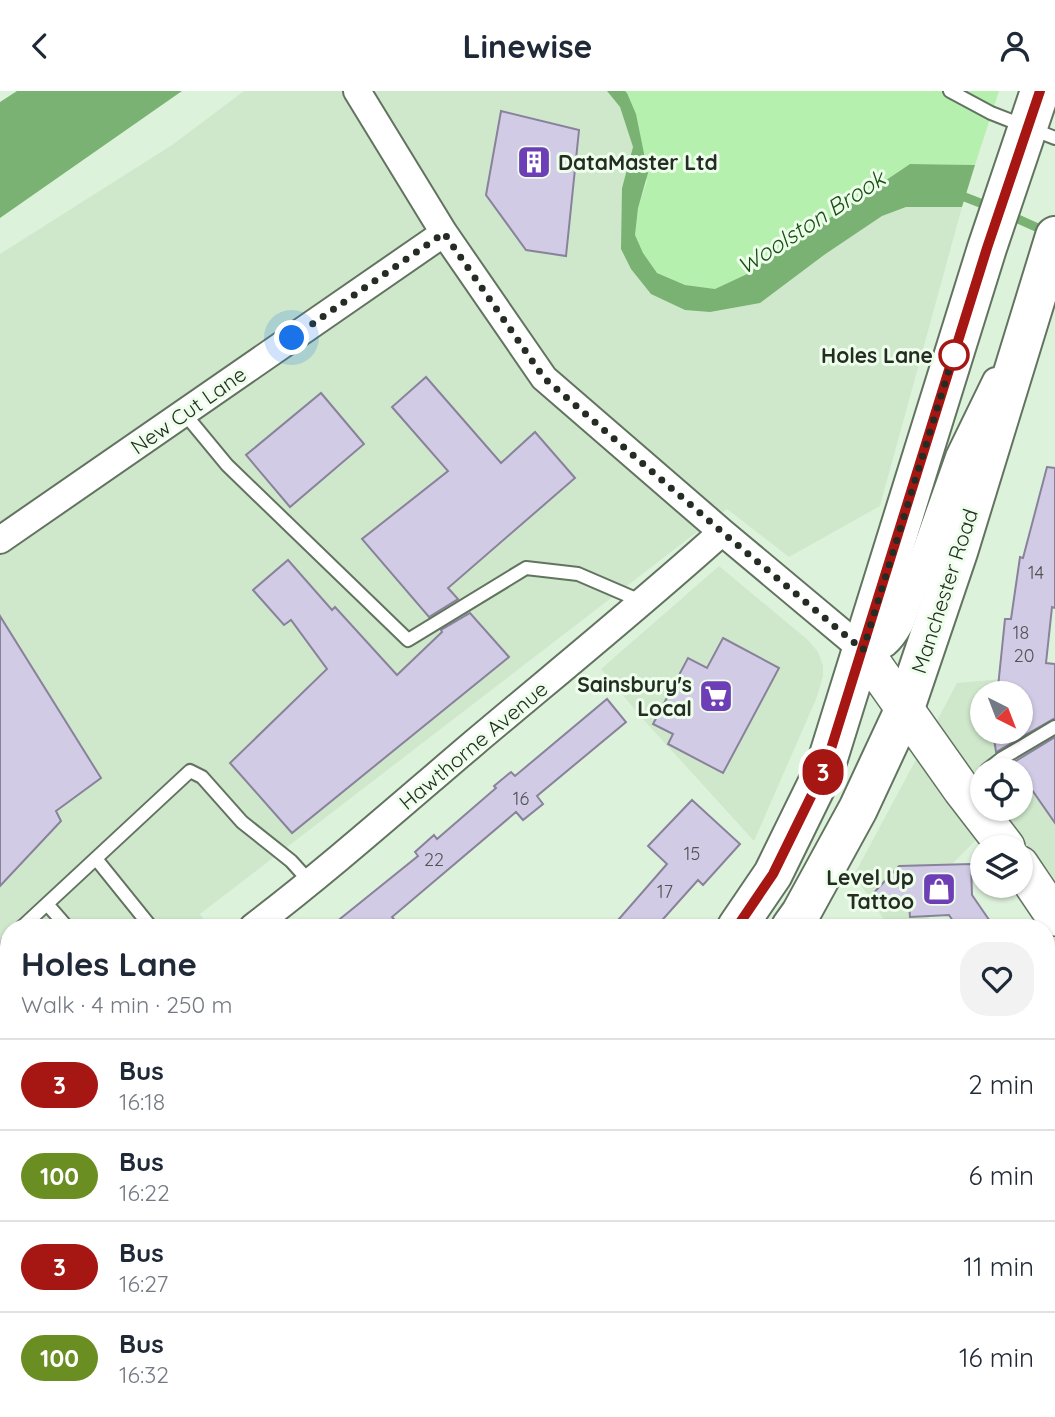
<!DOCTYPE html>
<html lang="en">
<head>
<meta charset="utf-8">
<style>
	body { margin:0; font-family:Quicksand,sans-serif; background:#f2f2f3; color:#1f2937; height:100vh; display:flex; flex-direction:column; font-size:26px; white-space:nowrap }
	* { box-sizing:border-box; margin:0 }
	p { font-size:23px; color:#747a83 }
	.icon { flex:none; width:38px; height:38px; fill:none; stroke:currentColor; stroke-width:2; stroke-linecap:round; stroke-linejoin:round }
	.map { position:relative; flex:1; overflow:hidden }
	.panel { position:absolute; left:0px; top:828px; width:1055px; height:499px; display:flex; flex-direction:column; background:#fff; border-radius:28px 28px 0 0; box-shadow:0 2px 5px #0004 }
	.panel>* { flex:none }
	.badge { padding:0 14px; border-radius:23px; font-size:24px; line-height:46px }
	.needle { width:46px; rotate:138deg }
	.fabs { position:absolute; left:970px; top:590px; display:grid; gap:14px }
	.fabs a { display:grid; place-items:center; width:63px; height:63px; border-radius:50%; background:#fff; box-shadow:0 2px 5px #0004; font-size:35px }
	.you { position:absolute; width:35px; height:35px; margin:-18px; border:5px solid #fff; border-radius:50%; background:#1a73e8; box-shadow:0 0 0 10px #1a73e833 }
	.map>.badge { position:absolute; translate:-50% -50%; box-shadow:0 0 0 4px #fff }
	.round { display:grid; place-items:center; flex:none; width:74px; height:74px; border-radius:28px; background:#f2f2f3 }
	.summary { display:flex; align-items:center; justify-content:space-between; height:119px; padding:0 21px }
	h1 { font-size:33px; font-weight:700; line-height:52px }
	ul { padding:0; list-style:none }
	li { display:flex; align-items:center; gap:21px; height:91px; padding:0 21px; border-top:2px solid #e0e1e3 }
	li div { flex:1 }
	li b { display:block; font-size:26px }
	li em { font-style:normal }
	li .badge { min-width:77px; font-weight:700; text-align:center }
	header { display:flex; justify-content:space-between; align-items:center; height:91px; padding:0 21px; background:#fff; font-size:32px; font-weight:700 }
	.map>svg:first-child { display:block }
	.built { fill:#cfe8cb; fill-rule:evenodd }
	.green { fill:#b6f0af }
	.water { fill:#7ab273 }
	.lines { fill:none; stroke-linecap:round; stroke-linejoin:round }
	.stream { stroke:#7ab273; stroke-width:9 }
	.building { fill:#d2cbe6; stroke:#88829b; stroke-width:2 }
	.lane-casing { stroke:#627460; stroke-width:16 }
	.street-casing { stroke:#627460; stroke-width:30 }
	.secondary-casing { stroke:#627460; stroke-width:40 }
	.primary-casing { stroke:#627460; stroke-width:42 }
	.lane { stroke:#fff; stroke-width:12 }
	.street { stroke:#fff; stroke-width:26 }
	.secondary { stroke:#fff; stroke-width:37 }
	.primary { stroke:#fff; stroke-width:38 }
	.line-casing { stroke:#fff; stroke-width:16 }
	.line { stroke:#a61612; stroke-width:10 }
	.walk { stroke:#242c23; stroke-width:7; stroke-dasharray:0 12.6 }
	.stop-dot { fill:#fff; stroke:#a61612; stroke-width:3.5 }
	.labels { text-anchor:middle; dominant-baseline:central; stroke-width:6; stroke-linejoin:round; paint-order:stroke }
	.number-label { font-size:18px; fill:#505454 }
	.poi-label { font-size:21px; font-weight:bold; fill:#242c23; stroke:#edfeeb; text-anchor:end }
	.stop-label { font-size:21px; font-weight:bold; fill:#242c23; stroke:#edfeeb; text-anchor:end }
	.street-label { font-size:21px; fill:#242c23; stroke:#edfeeb }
	.water-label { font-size:23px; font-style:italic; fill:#185013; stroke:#edfeeb }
</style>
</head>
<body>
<header><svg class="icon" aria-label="back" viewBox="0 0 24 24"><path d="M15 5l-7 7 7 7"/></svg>Linewise<svg class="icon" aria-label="person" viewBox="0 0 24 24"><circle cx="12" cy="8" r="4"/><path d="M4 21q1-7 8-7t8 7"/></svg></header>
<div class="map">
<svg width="1055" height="1326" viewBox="0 0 1055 1326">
	<rect width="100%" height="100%" fill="#ddf2db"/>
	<path class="built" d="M244,0H607L620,16L633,56L622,97L824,164L882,125L906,116H962L880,415L789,466L727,418L200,823L209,836H9V1318H56L63,1326H0V163L172,54Z
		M719,475L808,549L818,561L823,575V585L817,606L754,750L642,627L601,578Z
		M1014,587L1055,594V805L1002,728L976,749L951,774L929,823V836H889L854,784L957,592ZM982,602H1020V640H982ZM982,679H1020V718H982Z"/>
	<path class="green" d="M625,0H999L975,74L910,73L745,184L715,198L685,194L657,182L643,162L635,144L638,117L647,90Z
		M273,1318H316L306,1326H261Z"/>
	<path class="water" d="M17,0H182L0,127V11Z
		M607,0H625L627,2L636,23L648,82L638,117L635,144L643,162L657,182L685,194L715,198L745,184L910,73L975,74L962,116H906L882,125L824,164L760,212L710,221L685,219L651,203L631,178L621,158L622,97L633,56L620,16Z"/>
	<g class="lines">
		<path class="stream" d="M957,103L993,117
			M1009,124L1047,141"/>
	</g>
	<path class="building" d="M501,20L579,39L566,165L526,159L486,104Z
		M426,286L501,372L535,341L575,387L448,497L458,508L429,526L362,448L448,380L392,316Z
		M321,302L364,353L290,416L246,364Z
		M1047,376L1055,377V517L1052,516L1046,572L1055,573V627L996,661L993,640H1020V602H991L990,596H998L1005,528H1011L1020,466L1023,467Z
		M288,469L332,519L335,516L397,584L442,541L441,539L470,522L509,566L292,742L230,672L327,578L291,529L284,534L253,499Z
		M0,525L101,687L56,720L61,730L0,795Z
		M723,547L779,577L723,682L668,653L673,643L653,633L688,567L707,577Z
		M607,608L626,631L537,705L543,713L523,729L516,721L392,826L401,836H330L418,765L415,761L434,744L437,748L496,697L494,695L511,681L515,685Z
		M1055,646V732L1032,699L1020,705V679H1008L1006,676Z
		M692,709L740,753L703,794L698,789L656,836H612L667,773L648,755Z
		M971,773L972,804L994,836H957L949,824L910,826L909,812L900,813L899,808L866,810L899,775Z"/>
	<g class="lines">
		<g class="lane-casing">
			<path id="lane" d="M950,0L991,22L1055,47
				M184,322L227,374L408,549L526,477L578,483L643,511
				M987,679L1001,668L1055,636
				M97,769L151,836
				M47,813L67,836
				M22,836L190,680L202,686L242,731L291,770L311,792
				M9,850L5,862L9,869
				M158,1318L164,1326"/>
		</g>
		<g class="street-casing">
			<path id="street" d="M357,0L444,142L544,287L722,441L863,559C882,560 891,549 900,533L959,366L996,290
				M0,449L444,142
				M253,836C329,778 401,714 474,652C557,582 641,514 722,441
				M1046,942L1055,934
				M1046,1282L1055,1273
				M669,1326L677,1318
				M1007,1326L1014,1318"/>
		</g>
		<g class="secondary-casing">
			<path id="secondary" d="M863,559L962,699L1006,756
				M1020,774L1055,826"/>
		</g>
		<g class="primary-casing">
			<path id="primary" d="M737,836L773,783L825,677L987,157L1040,0
				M791,836L801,822L858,718L905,617L958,461L1055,145
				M210,1326L221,1318"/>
		</g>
		<use href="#lane" class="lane"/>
		<use href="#street" class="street"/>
		<use href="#secondary" class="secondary"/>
		<use href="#primary" class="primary"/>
	</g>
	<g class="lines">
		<g class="line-casing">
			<path id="line" d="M737,836L773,783L825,677L987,157L1040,0"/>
		</g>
		<use href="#line" class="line"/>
		<path class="walk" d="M292,247L444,142L544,287L722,441L863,559L956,256L954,264"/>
	</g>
	<defs>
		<g id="building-square" transform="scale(1.75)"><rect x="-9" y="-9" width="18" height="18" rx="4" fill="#6d3eb6" stroke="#edfeeb"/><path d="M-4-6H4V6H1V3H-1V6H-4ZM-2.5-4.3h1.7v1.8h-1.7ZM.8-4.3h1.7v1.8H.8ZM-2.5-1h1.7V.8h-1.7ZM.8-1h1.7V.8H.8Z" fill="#fff"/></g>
		<g id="supermarket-square" transform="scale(1.75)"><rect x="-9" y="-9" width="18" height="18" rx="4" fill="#6d3eb6" stroke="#edfeeb"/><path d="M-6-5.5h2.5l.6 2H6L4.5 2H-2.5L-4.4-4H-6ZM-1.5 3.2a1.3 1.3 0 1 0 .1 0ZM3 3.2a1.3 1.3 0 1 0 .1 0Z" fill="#fff"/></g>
		<g id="shop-square" transform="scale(1.75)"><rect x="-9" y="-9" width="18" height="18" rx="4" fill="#6d3eb6" stroke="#edfeeb"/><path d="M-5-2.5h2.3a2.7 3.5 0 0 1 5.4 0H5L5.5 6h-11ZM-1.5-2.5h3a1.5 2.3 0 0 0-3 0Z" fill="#fff"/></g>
	</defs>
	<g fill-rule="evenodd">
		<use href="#building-square" x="534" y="71"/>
		<use href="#supermarket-square" x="716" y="605"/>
		<use href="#shop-square" x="939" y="798"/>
	</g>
	<circle class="stop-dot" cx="954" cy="264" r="14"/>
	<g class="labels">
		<g class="number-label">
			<text x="1036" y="481">14</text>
			<text x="1021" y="541">18</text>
			<text x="1024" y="564">20</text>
			<text x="521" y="707">16</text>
			<text x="692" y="762">15</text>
			<text x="434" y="768">22</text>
			<text x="665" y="800">17</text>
		</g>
		<g class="poi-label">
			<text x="558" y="71" text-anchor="start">DataMaster Ltd</text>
			<text x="692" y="593">Sainsbury's<tspan x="692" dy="24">Local</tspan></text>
			<text x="914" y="786">Level Up<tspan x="914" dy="24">Tattoo</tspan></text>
		</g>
		<g class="stop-label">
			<text x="933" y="264">Holes Lane</text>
		</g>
		<g class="street-label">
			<text transform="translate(188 319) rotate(-35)">New Cut Lane</text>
			<text transform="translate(944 500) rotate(-72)">Manchester Road</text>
			<text transform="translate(473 654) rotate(-40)">Hawthorne Avenue</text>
		</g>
		<g class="water-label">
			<text transform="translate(811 131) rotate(-33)">Woolston Brook</text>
		</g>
	</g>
</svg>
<div class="fabs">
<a><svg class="needle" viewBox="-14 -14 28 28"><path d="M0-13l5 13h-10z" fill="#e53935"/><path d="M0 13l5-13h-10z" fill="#747a83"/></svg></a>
<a><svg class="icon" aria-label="locate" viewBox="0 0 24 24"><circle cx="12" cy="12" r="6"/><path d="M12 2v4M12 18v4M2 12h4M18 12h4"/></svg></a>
<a><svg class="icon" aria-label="layers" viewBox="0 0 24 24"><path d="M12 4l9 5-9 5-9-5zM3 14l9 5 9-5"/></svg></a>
</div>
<div class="you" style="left:292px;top:247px"></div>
<b class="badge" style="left:823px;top:681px;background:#a61612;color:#fff">3</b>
<section class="panel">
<div class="summary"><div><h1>Holes Lane</h1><p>Walk · 4 min · 250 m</p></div><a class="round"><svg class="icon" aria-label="heart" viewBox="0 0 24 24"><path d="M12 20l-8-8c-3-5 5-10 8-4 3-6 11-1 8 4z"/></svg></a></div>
<ul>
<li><span class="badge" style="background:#a61612;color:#fff">3</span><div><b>Bus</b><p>16:18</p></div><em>2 min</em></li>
<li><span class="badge" style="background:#6b8e23;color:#fff">100</span><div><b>Bus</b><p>16:22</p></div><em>6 min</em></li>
<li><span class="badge" style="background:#a61612;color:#fff">3</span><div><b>Bus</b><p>16:27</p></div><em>11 min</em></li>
<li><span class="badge" style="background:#6b8e23;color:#fff">100</span><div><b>Bus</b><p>16:32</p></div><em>16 min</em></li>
</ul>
</section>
</div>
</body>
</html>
